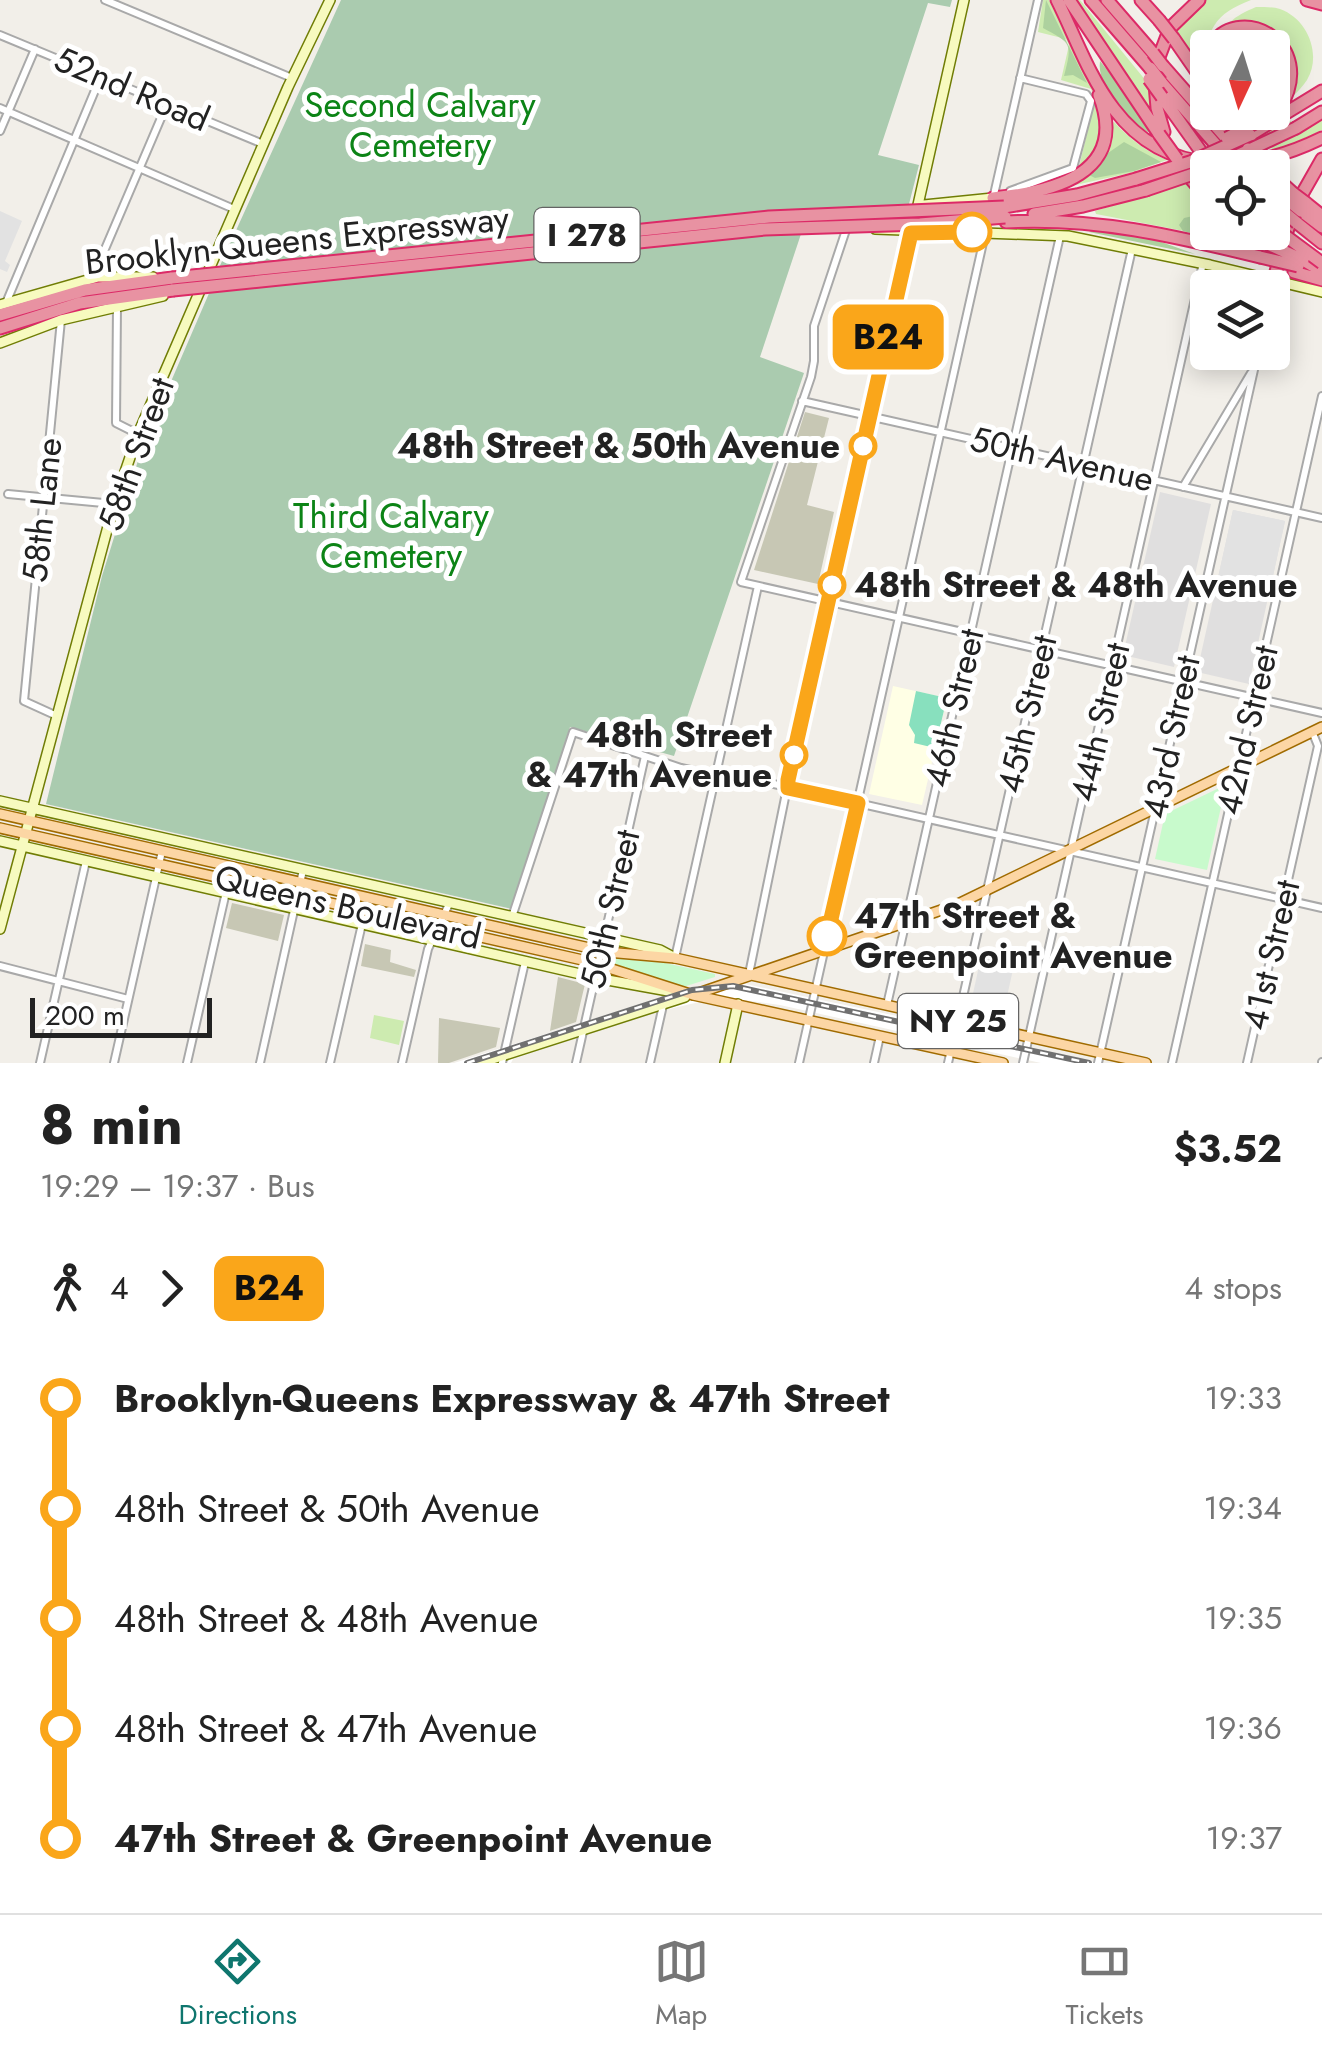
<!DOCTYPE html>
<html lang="en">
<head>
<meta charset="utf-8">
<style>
	body { margin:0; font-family:Jost,sans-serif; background:#f2f2f2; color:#222; height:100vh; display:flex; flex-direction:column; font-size:38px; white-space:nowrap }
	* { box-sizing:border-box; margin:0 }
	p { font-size:32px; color:#767676 }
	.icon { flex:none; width:55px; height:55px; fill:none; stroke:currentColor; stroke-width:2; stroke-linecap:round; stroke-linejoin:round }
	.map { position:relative; height:1063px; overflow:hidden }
	.sheet { display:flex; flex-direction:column; background:#fff; flex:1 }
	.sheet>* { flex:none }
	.badge { padding:0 20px; border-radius:15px; font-size:35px; line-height:65px }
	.needle { width:65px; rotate:184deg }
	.buttons { position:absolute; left:1190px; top:30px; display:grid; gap:20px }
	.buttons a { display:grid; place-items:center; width:100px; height:100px; border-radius:10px; background:#fff; box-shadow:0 5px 25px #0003; font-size:50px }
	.scale { position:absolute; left:30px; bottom:25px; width:182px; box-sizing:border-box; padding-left:10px; border:5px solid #222; border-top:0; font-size:28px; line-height:35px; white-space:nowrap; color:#222; -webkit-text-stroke:8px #fff; paint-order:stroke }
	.map>.badge { position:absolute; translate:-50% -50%; box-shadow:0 0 0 5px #fff }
	.legs { display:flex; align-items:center; gap:15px; height:110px; padding:0 40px; font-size:32px }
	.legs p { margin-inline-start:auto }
	.head { display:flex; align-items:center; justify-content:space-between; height:170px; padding:0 40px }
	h1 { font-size:55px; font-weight:700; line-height:75px }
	ul { padding:0 40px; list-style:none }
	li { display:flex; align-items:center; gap:35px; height:110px; font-size:38px }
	li i { display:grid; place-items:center; width:15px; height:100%; margin:0 12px; background:currentColor }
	li i::after { content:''; width:25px; height:25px; margin:-12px; border:8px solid; border-radius:50%; background:#fff }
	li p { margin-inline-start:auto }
	li:first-child i { background:linear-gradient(#0000 50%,currentColor 0) }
	li:last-child i { background:linear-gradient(currentColor 50%,#0000 0) }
	.tab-bar { display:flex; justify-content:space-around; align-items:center; height:140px; border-top:2px solid #e0e0e0; background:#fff; font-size:28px; color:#767676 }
	.tab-bar a { display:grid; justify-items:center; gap:5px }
	.tab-bar .active { color:#0f766e }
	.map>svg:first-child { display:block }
	.residential { fill:#e0dfdf }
	.education { fill:#ffffe5 }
	.construction { fill:#c7c7b4 }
	.grass { fill:#cdebb0 }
	.forest { fill:#add19e }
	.cemetery { fill:#aacbaf }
	.park { fill:#c8facc }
	.pitch { fill:#88e0be }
	.parking { fill:#e2e2e2 }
	.pier { fill:#fff }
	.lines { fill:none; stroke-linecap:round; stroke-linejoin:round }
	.street-casing { stroke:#a9a9a9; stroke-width:10 }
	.secondary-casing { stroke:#707d05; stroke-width:12 }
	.primary-casing { stroke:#a06b00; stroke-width:12 }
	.highway-casing { stroke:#dc2a67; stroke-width:15 }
	.street { stroke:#fff; stroke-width:6 }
	.secondary { stroke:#f7fabf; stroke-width:9 }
	.primary { stroke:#fcd6a4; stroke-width:9 }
	.highway { stroke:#e892a2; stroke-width:11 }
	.rail-casing { stroke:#707070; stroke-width:6 }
	.rail { stroke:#fff; stroke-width:2.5; stroke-dasharray:8; stroke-linecap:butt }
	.highway-bridge-casing { stroke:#dc2a67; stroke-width:15; stroke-linecap:butt }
	.highway-bridge { stroke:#e892a2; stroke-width:11 }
	.line-1-casing { stroke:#fff; stroke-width:22 }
	.line-1 { stroke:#faa61a; stroke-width:15 }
	.stop-1-dot { fill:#fff; stroke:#faa61a; stroke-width:5 }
	.labels { text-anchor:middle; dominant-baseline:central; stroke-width:10; stroke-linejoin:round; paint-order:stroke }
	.shield { fill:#fff; stroke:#646464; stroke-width:2.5 }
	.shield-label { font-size:32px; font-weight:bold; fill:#222 }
	.street-label { font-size:35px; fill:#222; stroke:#fff }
	.park-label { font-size:35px; fill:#0c8416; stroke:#fff }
	.stop-label { font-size:35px; font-weight:bold; fill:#222; stroke:#fff; text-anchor:end }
</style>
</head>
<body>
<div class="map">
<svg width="1322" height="1063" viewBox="0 0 1322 1063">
	<rect width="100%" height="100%" fill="#f2efe9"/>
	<path class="residential" d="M1160,492L1211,504L1174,667L1123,655Z
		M1233,510L1285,521L1249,684L1197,672Z"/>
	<path class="education" d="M893,686L947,698L922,805L869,794Z"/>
	<path class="construction" d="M805,412L829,418L807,505L834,512L818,584L754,570Z
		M232,903L284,915L278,941L226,928Z
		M365,944L391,950L390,962L416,970L414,977L361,966Z
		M558,977L585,984L576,1022L550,1031Z
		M439,1018L500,1028L496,1047L449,1063H438Z"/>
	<path class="grass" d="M1043,0H1049L1097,98C1105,124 1102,155 1078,172C1065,181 1041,184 1024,189L1073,172L1079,167L1095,99L1091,89L1061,80L1069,45L1066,39L1038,32Z
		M1073,0H1080L1151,87L1157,123Z
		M1204,0H1251C1214,14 1206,30 1205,69L1201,70L1172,29Z
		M1256,7C1264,7 1273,7 1280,9C1308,19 1322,55 1307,80C1299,92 1289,100 1278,108L1301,132L1322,119V130L1275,152L1237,113L1272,112V48H1215C1222,24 1235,16 1256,7Z
		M1114,122C1130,139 1145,151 1167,160L1130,173L1066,187L1092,168L1109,125Z
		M1188,183L1207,206L1208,232L1242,233L1277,253L1276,258L1189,232L1096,214L1095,211Z
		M374,1015L404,1021L399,1045L370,1038Z"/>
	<path class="forest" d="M1046,0L1087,83L1073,75L1064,76C1073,43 1071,43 1043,28Z
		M1100,61L1144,117L1150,131L1148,132C1128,120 1096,86 1100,61Z
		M1124,142L1161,162L1134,171L1095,178L1089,175L1108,153Z
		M1207,213L1208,232L1236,233L1250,245L1246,248L1183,231L1179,225L1184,218Z
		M1095,229L1150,238L1195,254L1089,232Z"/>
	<path class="cemetery" d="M341,0H952L950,7L928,3L878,155L919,165L909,204L218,270Z
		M802,231L760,357L804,373L674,756L570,727L512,909L46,804L102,576L141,451L210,291Z"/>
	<path class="park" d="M1219,788L1225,789L1207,870L1155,859L1165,814Z
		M610,958L665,963L715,974V977L683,987L609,962Z"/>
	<path class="pitch" d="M916,691L947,698L935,748L914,743L915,735L909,725Z"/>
	<path class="parking" d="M0,211L22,221L5,261L10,265L7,272L0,269Z
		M1233,510L1285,521L1268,599L1216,587Z
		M981,957L1014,965L1004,1010L991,1017L970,1007Z"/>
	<path class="pier" d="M736,982L916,1020L1097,1063H1041L780,1005L721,997L652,1013L513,1059L511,1063H454L691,988Z"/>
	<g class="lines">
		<g class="street-casing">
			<path id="street" d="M105,0L292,78
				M0,35L263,144
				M0,108L234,209
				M0,131L35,49
				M1010,191L1073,168L1091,101L1086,94L1020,78
				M993,199L1038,0
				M847,227L814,326V361L811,377L741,582L1322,713
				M93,277L167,104
				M6,303L101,76
				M117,306L116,423L138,434
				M802,401L1322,518
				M1183,487L1251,373
				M8,494L114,504
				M57,716L24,701L61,320
				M512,917L573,732L681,768L708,774L725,773L1322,908
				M675,958L758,586
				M0,966L128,999
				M749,974L787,788
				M887,1005L1060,236
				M40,1063L86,861
				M114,1063L162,851
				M187,1063L226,892
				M260,1063L303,870
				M330,1063L362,924
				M402,1063L428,949L449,904
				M502,1063L525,962
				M576,1063L645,756
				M650,1063L664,1001
				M799,1063L989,216
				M874,1063L880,1036
				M948,1063L1132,249
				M1023,1063L1203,263
				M1098,1063L1258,352
				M1172,1063L1322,396
				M1247,1063L1318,746L1312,731
				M1322,1063V1062"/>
		</g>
		<g class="secondary-casing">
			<path id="secondary" d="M924,205L993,198
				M765,224L800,221
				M875,229L1068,236L1210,265L1322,292
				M0,305L98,277H153
				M0,343L61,320L163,296
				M787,788L964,0
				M0,801L660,950L675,958
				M0,841L602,979L685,994
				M0,929L114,504L138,434L288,87L330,0
				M480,1063L685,997
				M725,1063L738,1004"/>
		</g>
		<g class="primary-casing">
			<path id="primary" d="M0,814L607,952L675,958L1146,1063
				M0,828L587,961L693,995L1003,1063
				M693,995L956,905L1322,727"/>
		</g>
		<g class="highway-casing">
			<path id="highway" d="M1057,0C1075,36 1089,77 1114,109C1167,179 1251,173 1322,138
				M1069,0L1159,134
				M1091,0L1150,68
				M1107,0L1153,53
				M1141,0L1159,20
				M1307,0L1322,4
				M1174,39L1208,88
				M1210,48C1234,0 1322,40 1279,110
				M1156,65L1170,28L1199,0
				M1163,66L1236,149
				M1161,82L1224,154
				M1155,84L1157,108L1164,132
				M1162,97L1207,160
				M1224,112L1261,153
				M1296,128L1322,112
				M1250,135L1322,91
				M1185,172L1208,199
				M1272,174L1294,194
				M1272,186L1290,202
				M993,198C1052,192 1130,174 1099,95
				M1272,203L1285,213
				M1306,203L1322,216
				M1004,207L1077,195L1136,179
				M1301,211L1322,227
				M1034,214L1083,206L1146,190
				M1006,222C1094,217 1175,236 1260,257
				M1297,223L1322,243
				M1248,232L1268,244
				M1303,260L1322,271
				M1294,272L1322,280
				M1274,279L1293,210L1322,159
				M0,315L85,290L172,278
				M0,328L80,303L173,290"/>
		</g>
		<use href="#street" class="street"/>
		<use href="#secondary" class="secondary"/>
		<use href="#primary" class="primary"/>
		<use href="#highway" class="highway"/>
		<g class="rail-casing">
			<path id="rail" d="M467,1063L692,990L733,986L1089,1063"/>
		</g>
		<use href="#rail" class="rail"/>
		<g class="highway-bridge-casing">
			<path id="highway-bridge" d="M1159,20L1174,39
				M1153,53L1163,66
				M1150,68L1161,82
				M1149,79L1162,97
				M1159,134L1177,159
				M1227,138L1279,110
				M1248,149L1266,168
				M1211,168L1296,128
				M1136,179L1190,162L1250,135
				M1146,190L1208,169
				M1294,194L1306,203
				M1290,202L1301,211
				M1285,213L1297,223
				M1272,226L1322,263
				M1268,244L1303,260
				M1260,257L1298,266
				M172,278L769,217L1004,207
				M173,290L765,229L920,224L1005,217"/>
		</g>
		<use href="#highway-bridge" class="highway-bridge"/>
	</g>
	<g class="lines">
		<g class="line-1-casing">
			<path id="line-1" d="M827,936L858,803L788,788V780L911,233L972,232"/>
		</g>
		<use href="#line-1" class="line-1"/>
	</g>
	<g class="stop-1-dot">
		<circle cx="972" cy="232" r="18"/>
		<circle cx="863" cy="446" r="12"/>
		<circle cx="832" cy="585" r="12"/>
		<circle cx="794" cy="755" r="12"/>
		<circle cx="827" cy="936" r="18"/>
	</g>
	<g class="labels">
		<g class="shield">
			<rect x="534.5" y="208" width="105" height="54" rx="8"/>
			<rect x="898" y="994" width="120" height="54" rx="8"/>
		</g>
		<g class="shield-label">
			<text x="587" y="235">I 278</text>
			<text x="958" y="1021">NY 25</text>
		</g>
		<g class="street-label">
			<text transform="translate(132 89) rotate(23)">52nd Road</text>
			<text transform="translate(297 240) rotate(-6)">Brooklyn-Queens Expressway</text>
			<text transform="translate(136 454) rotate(-70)">58th Street</text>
			<text transform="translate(1062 459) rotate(13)">50th Avenue</text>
			<text transform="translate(42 510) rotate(-84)">58th Lane</text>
			<text transform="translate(954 708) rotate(-77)">46th Street</text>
			<text transform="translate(1027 714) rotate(-77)">45th Street</text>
			<text transform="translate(1100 722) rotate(-77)">44th Street</text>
			<text transform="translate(1247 730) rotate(-77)">42nd Street</text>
			<text transform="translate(1171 737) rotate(-78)">43rd Street</text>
			<text transform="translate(348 907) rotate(13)">Queens Boulevard</text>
			<text transform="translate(610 909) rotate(-77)">50th Street</text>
			<text transform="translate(1271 955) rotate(-77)">41st Street</text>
		</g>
		<g class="park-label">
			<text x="420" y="105">Second Calvary<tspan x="420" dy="40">Cemetery</tspan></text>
			<text x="391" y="516">Third Calvary<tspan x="391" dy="40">Cemetery</tspan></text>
		</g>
		<g class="stop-label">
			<text x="840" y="446">48th Street &amp; 50th Avenue</text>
			<text x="854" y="585" text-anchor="start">48th Street &amp; 48th Avenue</text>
			<text x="772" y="735">48th Street<tspan x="772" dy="40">&amp; 47th Avenue</tspan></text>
			<text x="854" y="916" text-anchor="start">47th Street &amp;<tspan x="854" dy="40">Greenpoint Avenue</tspan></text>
		</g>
	</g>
</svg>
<div class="buttons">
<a><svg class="needle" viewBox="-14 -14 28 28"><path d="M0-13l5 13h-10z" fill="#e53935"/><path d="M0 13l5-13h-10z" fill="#767676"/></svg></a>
<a><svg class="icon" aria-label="locate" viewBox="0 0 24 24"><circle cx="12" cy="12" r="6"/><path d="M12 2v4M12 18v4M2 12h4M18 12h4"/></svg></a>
<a><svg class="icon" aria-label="layers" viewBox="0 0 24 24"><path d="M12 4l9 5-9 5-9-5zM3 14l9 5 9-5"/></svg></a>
</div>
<div class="scale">200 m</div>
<b class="badge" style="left:888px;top:337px;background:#faa61a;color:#111">B24</b>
</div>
<section class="sheet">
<div class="head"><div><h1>8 min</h1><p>19:29 – 19:37 · Bus</p></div><b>$3.52</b></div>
<div class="legs"><svg class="icon" aria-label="walk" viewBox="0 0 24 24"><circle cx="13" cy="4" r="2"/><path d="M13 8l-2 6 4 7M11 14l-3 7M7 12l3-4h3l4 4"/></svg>4<svg class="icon" aria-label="forward" viewBox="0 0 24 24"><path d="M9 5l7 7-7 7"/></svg><b class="badge" style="background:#faa61a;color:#111">B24</b><p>4 stops</p></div>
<ul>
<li><i style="color:#faa61a"></i><b>Brooklyn-Queens Expressway &amp; 47th Street</b><p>19:33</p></li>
<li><i style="color:#faa61a"></i><span>48th Street &amp; 50th Avenue</span><p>19:34</p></li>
<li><i style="color:#faa61a"></i><span>48th Street &amp; 48th Avenue</span><p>19:35</p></li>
<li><i style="color:#faa61a"></i><span>48th Street &amp; 47th Avenue</span><p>19:36</p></li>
<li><i style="color:#faa61a"></i><b>47th Street &amp; Greenpoint Avenue</b><p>19:37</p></li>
</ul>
</section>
<nav class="tab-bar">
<a class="active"><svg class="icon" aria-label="directions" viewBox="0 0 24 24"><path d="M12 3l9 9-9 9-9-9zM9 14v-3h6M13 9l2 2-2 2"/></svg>Directions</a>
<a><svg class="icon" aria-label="map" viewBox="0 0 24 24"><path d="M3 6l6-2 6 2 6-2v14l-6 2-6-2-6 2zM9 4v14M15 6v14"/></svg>Map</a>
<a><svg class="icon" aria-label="tickets" viewBox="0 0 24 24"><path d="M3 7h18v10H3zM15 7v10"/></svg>Tickets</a>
</nav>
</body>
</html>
